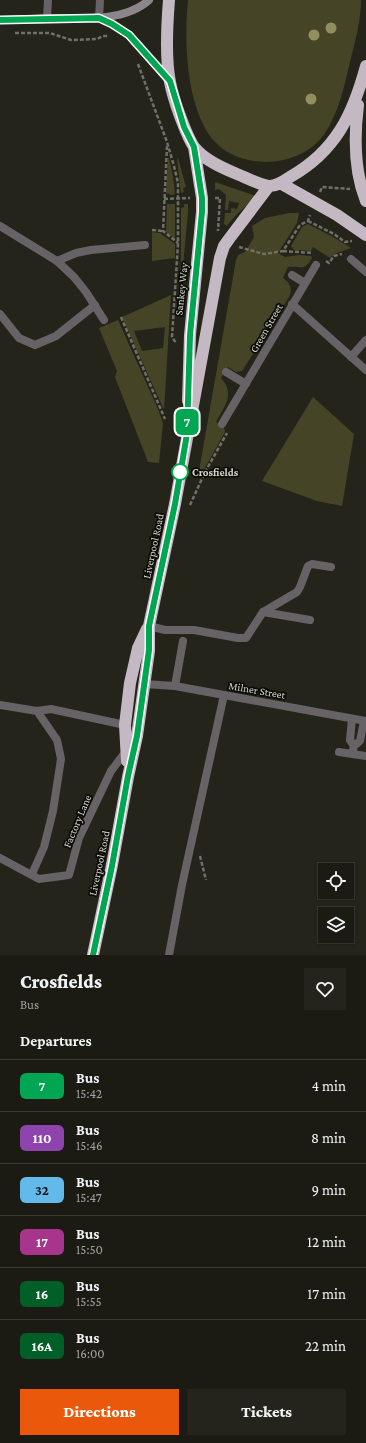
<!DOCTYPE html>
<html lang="en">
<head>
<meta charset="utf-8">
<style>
	body { margin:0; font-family:"Crimson Pro",serif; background:#24241d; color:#f1f3f6; height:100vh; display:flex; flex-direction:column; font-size:15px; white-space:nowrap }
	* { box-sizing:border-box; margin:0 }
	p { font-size:13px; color:#a0a1a0 }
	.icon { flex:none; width:22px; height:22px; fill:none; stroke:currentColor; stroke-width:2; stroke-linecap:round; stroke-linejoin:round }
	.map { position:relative; height:955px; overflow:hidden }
	.details { display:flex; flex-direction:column; background:#1b1b14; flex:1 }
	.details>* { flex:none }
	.badge { padding:0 8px; border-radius:6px; font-size:14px; line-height:26px }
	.buttons { position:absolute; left:318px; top:863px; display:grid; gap:8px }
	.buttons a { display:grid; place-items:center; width:36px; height:36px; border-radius:0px; background:#1b1b14; box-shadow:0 1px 3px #0004,0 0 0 1px #393934; font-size:20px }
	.map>.badge { position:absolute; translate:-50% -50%; box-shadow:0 0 0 2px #fff }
	h2 { padding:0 20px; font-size:15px; line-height:36px }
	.round { display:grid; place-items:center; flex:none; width:42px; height:42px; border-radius:0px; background:#24241d }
	.head { display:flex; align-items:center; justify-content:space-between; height:68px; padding:0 20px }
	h1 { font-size:19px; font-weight:800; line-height:30px }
	.action { display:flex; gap:8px; margin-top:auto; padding:8px 20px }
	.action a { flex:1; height:46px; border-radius:0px; background:#ea580c; color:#fff; font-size:16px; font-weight:800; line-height:46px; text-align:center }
	.action a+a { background:#24241d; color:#f1f3f6 }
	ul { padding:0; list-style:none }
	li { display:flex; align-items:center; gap:12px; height:52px; padding:0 20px; border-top:1px solid #393934 }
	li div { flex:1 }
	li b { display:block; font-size:15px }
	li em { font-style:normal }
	li .badge { min-width:44px; font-weight:700; text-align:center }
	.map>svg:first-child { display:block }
	.green { fill:#464426; fill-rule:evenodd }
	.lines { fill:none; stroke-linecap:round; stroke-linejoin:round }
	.path { stroke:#707068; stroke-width:2.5; stroke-dasharray:4 2; stroke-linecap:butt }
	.lane { stroke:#666266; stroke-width:8 }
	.street { stroke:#666266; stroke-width:8 }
	.secondary { stroke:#8c858b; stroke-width:8 }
	.highway { stroke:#c4b9c3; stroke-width:12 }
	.tree { fill:#918f5d }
	.line-casing { stroke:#fff; stroke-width:9 }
	.line { stroke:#00a651; stroke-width:6 }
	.stop-dot { fill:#fff; stroke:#00a651; stroke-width:2 }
	.labels { text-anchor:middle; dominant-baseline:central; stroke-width:3.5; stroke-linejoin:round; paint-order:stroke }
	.street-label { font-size:11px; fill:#d6d6cf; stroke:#0d0d08 }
	.stop-label { font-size:11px; font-weight:bold; fill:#d6d6cf; stroke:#0d0d08; text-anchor:start }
</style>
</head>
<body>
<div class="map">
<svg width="366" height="955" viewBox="0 0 366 955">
	<rect width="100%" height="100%" fill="#24241a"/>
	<path class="green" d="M188,0H361C361,21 355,42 350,62C344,87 339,112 325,133C300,171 232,172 208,133C186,98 184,40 188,0Z
		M168,158H169C172,170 174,182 175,194L172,195L166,193Z
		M178,158L186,187L183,188L184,192L181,193L177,159Z
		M215,182L253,195L255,197V199C244,207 235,215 227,226L224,224L225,213H231V208L237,209L239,203L229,201L228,210H225L226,195L219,189L215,190Z
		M167,204H175V239L166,232Z
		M184,204H188V213L180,297L178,296L181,262V208L184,207Z
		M289,213H299L297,223L278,253L285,257L298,255L311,256L312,258C303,273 301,265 288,267L283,278C290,283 293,289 289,297L242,371L236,372L228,367L221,378C236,395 224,406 216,422L224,427L225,432L202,473L199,471L236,260L238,255L245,252L254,237L252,226L265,218Z
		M308,224L333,237L351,248L334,254L330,258L313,247L311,251L294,250L291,246L302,227Z
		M152,232L160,233L175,244V258L152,261Z
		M171,295L164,410L122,317ZM165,327L163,348L142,351L134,331Z
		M118,320L158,409L163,423L159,463L148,462L115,377L117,371L99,328Z
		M313,397L354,434L342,506L317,501L262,481Z"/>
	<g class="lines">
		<path class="path" d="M15,33H50L71,40L97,39L103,36H109
			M138,64L167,142L174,166L178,183V244L172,337L176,343
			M167,146L163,231L178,243
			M320,192L322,187L350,189
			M215,198H220L218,231
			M164,199L190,198
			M308,221L334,234L345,242L352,241
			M152,230L163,231
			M239,247L264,254L283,251L300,225L308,221L310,215
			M283,251L313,253
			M326,261L329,263L334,256L342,254
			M121,317L165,419
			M190,505L205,472L227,433
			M200,856L206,880"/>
		<path class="lane" d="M99,18L100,0
			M351,259L366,272
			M57,261L76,253L91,250L145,245
			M0,314L19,338L35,345L56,336L95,305
			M351,357L366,340
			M263,612L310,620
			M149,626L165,630H194L238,638H246L263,612L297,592L300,587L308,566L312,564L331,567
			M175,686L183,641
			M0,705L37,711L51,709L125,725
			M352,719L350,740L354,746
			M339,752L366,756
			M352,754L354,746L360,741L364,721
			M0,858L39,879L69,875L79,838L111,771L127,750
			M32,874L44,847L53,811L61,759L57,740L37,711
			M169,955L182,885L224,695"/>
		<path class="street" d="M47,18L48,0
			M0,226L57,261L74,277L86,292L104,320
			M292,275L305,283
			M292,304L366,370
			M226,372L246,384
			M222,424L316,265
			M144,684L175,686L366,721"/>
		<path class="secondary" d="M99,18L112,24L129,35L169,81
			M0,20C16,20 31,19 47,18C78,18 124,23 149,0"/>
		<path class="highway" d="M169,0C167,25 165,58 170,82C172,93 176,105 180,116C184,126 188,138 194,147C204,160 222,168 237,174C247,178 258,184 268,186C276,187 284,181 290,177C336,151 353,114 366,66
			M358,105C354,137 354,171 366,201
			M280,183L337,215L366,235
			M188,401L190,335L202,212V198L194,147
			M127,761L125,725L130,683L138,648L147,629
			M93,955L112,865L128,777L137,736L149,651V626L175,504L220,258L224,246L229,239L269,186"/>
	</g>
	<g class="tree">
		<circle cx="331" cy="28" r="5.5"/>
		<circle cx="314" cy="35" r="5.5"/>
		<circle cx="311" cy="99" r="5.5"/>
	</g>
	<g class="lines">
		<g class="line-casing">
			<path id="line" d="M0,20L99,18L112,24L129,35L170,81L184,127L194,147L202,198V212L190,335L187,434L175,504L149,626V650L137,736L128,776L112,866L93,955"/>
		</g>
		<use href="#line" class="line"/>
	</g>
	<circle class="stop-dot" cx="180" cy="472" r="8"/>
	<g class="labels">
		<g class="street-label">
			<text transform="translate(181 289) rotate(-84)">Sankey Way</text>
			<text transform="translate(266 328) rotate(-60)">Green Street</text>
			<text transform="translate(153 546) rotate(-78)">Liverpool Road</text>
			<text transform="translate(257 690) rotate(10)">Milner Street</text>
			<text transform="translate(77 821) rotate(-67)">Factory Lane</text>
			<text transform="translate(99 863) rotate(-78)">Liverpool Road</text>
		</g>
		<g class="stop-label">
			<text x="192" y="472">Crosfields</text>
		</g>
	</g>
</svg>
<div class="buttons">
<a><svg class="icon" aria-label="locate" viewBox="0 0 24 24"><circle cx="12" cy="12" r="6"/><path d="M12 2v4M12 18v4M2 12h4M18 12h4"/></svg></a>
<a><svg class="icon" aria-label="layers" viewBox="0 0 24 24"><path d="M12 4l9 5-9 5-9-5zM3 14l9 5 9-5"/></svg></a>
</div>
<b class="badge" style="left:187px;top:422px;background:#00a651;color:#fff">7</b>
</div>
<section class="details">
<div class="head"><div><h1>Crosfields</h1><p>Bus</p></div><a class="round"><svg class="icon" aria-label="heart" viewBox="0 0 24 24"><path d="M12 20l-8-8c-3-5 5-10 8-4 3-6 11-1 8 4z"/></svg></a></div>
<h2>Departures</h2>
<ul>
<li><span class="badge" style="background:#00a651;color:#fff">7</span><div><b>Bus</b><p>15:42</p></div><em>4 min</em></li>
<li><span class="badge" style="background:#8e44ad;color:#fff">110</span><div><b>Bus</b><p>15:46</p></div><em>8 min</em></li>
<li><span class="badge" style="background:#63b9e9;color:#111">32</span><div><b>Bus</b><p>15:47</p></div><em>9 min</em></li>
<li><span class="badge" style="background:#a7358b;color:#fff">17</span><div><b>Bus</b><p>15:50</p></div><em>12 min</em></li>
<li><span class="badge" style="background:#005f27;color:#fff">16</span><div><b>Bus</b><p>15:55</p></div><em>17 min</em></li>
<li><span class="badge" style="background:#005f27;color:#fff">16A</span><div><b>Bus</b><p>16:00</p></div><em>22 min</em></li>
</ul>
<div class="action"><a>Directions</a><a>Tickets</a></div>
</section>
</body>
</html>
